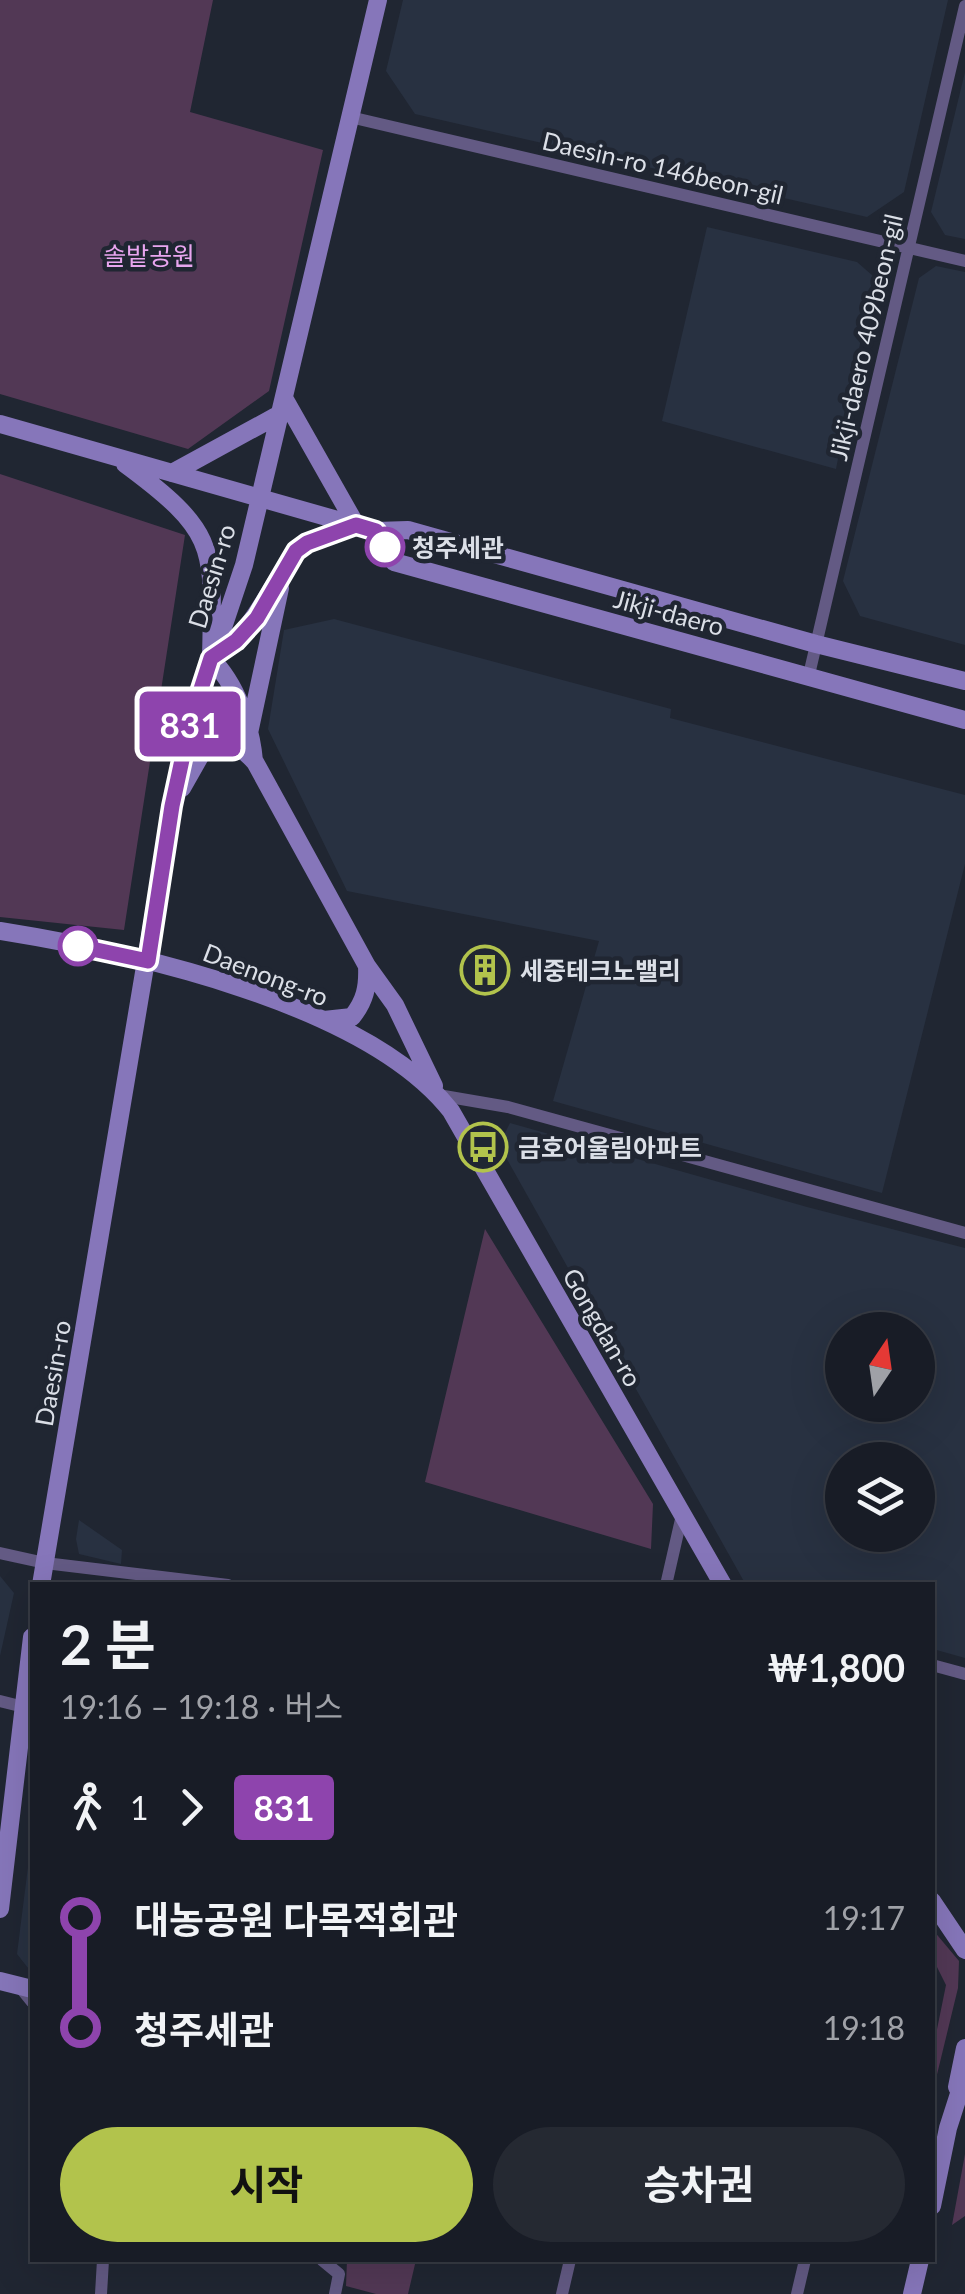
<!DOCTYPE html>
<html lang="ko">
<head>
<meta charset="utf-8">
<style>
	body { margin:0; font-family:Lato,"Noto Sans KR",sans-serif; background:#252932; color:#f1f3f6; height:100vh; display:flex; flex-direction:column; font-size:38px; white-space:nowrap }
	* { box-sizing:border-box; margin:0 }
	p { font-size:32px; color:#9fa1a7 }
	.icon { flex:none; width:55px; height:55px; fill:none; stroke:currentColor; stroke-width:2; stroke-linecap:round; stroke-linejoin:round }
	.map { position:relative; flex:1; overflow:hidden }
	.drawer { position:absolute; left:30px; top:1582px; width:905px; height:680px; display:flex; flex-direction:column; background:#181c26; border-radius:0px; box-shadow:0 10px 40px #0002,0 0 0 2px #363a43 }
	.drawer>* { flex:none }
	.badge { padding:0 20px; border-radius:8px; font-size:35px; line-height:65px }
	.needle { width:65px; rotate:13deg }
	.tools { position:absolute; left:825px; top:1312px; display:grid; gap:20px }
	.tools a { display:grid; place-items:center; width:110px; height:110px; border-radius:50%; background:#181c26; box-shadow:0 10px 40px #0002,0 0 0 2px #363a43; font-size:50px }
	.map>.badge { position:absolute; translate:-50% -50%; box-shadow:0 0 0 5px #fff }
	.legs { display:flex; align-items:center; gap:15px; height:110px; padding:0 30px; font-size:32px }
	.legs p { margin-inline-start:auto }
	.summary { display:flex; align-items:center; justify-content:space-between; height:170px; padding:0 30px }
	h1 { font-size:55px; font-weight:700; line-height:75px }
	.primary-button { display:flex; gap:20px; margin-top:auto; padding:20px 30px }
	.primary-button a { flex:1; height:115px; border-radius:60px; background:#b2c34c; color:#111; font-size:40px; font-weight:700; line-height:115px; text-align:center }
	.primary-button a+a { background:#252932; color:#f1f3f6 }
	ul { padding:0 30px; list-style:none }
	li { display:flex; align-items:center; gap:35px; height:110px; font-size:38px }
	li i { display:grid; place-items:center; width:15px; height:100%; margin:0 12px; background:currentColor }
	li i::after { content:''; width:25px; height:25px; margin:-12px; border:8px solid; border-radius:50%; background:#181c26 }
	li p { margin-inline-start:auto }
	li:first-child i { background:linear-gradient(#0000 50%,currentColor 0) }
	li:last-child i { background:linear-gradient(currentColor 50%,#0000 0) }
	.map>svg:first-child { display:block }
	.built { fill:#283141; fill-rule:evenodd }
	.green { fill:#523855 }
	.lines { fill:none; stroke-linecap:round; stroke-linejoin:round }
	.street { stroke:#635a84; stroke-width:12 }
	.secondary { stroke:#8676ba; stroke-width:18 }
	.line-1-casing { stroke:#fff; stroke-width:22 }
	.line-1 { stroke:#8e44ad; stroke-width:15 }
	.stop-1-dot { fill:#fff; stroke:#8e44ad; stroke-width:5 }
	.labels { text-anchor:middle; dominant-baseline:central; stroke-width:9; stroke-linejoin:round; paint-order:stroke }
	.street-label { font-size:25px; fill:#dbdfe7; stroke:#202632 }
	.park-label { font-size:25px; fill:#e8a6ef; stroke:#202632 }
	.stop-label { font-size:25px; font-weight:bold; fill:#dbdfe7; stroke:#202632; text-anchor:start }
	.poi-label { font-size:25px; font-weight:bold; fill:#dbdfe7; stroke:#202632; text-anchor:start }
</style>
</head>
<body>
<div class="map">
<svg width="965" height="2294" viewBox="0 0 965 2294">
	<rect width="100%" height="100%" fill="#202632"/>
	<path class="built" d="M403,0H948L904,192L867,217L415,114L386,71Z
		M965,72V239L945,235L931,212Z
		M707,227L857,262L873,276L836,469L662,421Z
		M936,266L965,272V645L860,616L843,581L919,278Z
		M334,619L671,709L670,718L965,795V864L882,1193L553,1101L599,941L347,891L268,729L284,630Z
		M510,1123L807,1207L965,1248V1658L933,1649L932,1585H746L499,1145ZM842,1330H918V1405H842ZM842,1460H918V1535H842Z
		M79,1520L122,1550L121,1564L79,1554L76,1539Z
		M0,1576L14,1593L0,1656Z
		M32,1835V1973L17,1954Z"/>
	<path class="green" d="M0,0H213L190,112L323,150L269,391L188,449L0,394Z
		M0,474L185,535L124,930L0,917Z
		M485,1229L653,1504L651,1549L425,1482Z
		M933,1930L959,1961L958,1988L933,2091V2049L946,1985L933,1959Z
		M965,2154V2216L952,2225Z
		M347,2260H416L408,2294H376L346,2286Z"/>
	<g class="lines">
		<path class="street" d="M350,117L965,261
			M808,679L965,6
			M438,1095L508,1107L965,1233
			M0,1553L45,1563L228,1585
			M666,1585L682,1515
			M932,1665L965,1674
			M0,1701L24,1707
			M19,1986L32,2002
			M322,2260L339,2274L335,2294
			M101,2294L103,2260
			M562,2294L570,2260
			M797,2294L805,2260"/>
		<path class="secondary" d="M284,398L356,525
			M0,424L376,531L408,530L816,644L965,681
			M125,464C220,534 213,548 211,659C236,683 251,726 254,761
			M172,473L280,414
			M376,531L394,562L965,720
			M211,658C255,633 267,589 297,551L307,543L355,525
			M249,733L280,588
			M182,788L207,744C229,736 240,746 255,762L367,966L395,1005L434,1086
			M0,931C131,952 366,1003 451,1111L723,1585
			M324,1020L352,1017C365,1001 368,987 367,966
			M41,1585L172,806L191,723L244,565L378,0
			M932,1901L965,1950
			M0,1909L32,1637
			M0,1981L32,1989
			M957,2087L965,2048
			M932,2206L948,2128L965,2075
			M912,2294L920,2260"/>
	</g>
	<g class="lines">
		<g class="line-1-casing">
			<path id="line-1" d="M78,946L148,961L172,806L190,723L211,658L236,641L257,618L296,551L307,543L356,525L376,531L385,547"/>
		</g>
		<use href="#line-1" class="line-1"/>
	</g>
	<defs>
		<g id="building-ring" transform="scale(2.5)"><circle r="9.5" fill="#202632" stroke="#b2c34c" stroke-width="1.5"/><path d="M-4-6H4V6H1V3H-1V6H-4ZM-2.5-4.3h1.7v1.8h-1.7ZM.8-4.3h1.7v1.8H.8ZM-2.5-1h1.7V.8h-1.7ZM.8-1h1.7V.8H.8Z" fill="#b2c34c"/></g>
		<g id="bus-ring" transform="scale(2.5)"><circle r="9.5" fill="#202632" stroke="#b2c34c" stroke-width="1.5"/><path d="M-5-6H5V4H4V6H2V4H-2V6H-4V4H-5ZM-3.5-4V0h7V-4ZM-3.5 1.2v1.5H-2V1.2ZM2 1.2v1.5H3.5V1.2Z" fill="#b2c34c"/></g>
	</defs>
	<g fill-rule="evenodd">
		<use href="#building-ring" x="485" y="970"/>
		<use href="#bus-ring" x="483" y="1147"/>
	</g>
	<g class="stop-1-dot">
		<circle cx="385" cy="547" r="18"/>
		<circle cx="78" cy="946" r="18"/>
	</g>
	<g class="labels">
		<g class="street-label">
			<text transform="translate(663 167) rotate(13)">Daesin-ro 146beon-gil</text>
			<text transform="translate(865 337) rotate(-77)">Jikji-daero 409beon-gil</text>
			<text transform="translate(211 576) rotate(-73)">Daesin-ro</text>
			<text transform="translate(669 612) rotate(15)">Jikji-daero</text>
			<text transform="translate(266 974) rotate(21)">Daenong-ro</text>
			<text transform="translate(603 1327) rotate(60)">Gongdan-ro</text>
			<text transform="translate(52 1373) rotate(-80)">Daesin-ro</text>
		</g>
		<g class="park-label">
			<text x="149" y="255">솔밭공원</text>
		</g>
		<g class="stop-label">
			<text x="412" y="547">청주세관</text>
		</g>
		<g class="poi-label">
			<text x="520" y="970">세중테크노밸리</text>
			<text x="518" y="1147">금호어울림아파트</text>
		</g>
	</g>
</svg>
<div class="tools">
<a><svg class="needle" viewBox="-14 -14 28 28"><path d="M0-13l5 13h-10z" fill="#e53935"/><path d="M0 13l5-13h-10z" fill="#9fa1a7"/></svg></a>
<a><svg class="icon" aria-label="layers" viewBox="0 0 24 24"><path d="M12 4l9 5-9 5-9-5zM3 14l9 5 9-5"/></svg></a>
</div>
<b class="badge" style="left:190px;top:724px;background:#8e44ad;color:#fff">831</b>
<section class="drawer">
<div class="summary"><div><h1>2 분</h1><p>19:16 – 19:18 · 버스</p></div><b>₩1,800</b></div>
<div class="legs"><svg class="icon" aria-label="walk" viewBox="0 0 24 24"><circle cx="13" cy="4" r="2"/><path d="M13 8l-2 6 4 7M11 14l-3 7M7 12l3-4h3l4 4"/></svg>1<svg class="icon" aria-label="forward" viewBox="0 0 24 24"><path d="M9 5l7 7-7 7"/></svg><b class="badge" style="background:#8e44ad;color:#fff">831</b></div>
<ul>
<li><i style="color:#8e44ad"></i><b>대농공원 다목적회관</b><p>19:17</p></li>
<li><i style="color:#8e44ad"></i><b>청주세관</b><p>19:18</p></li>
</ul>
<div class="primary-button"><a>시작</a><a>승차권</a></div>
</section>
</div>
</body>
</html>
